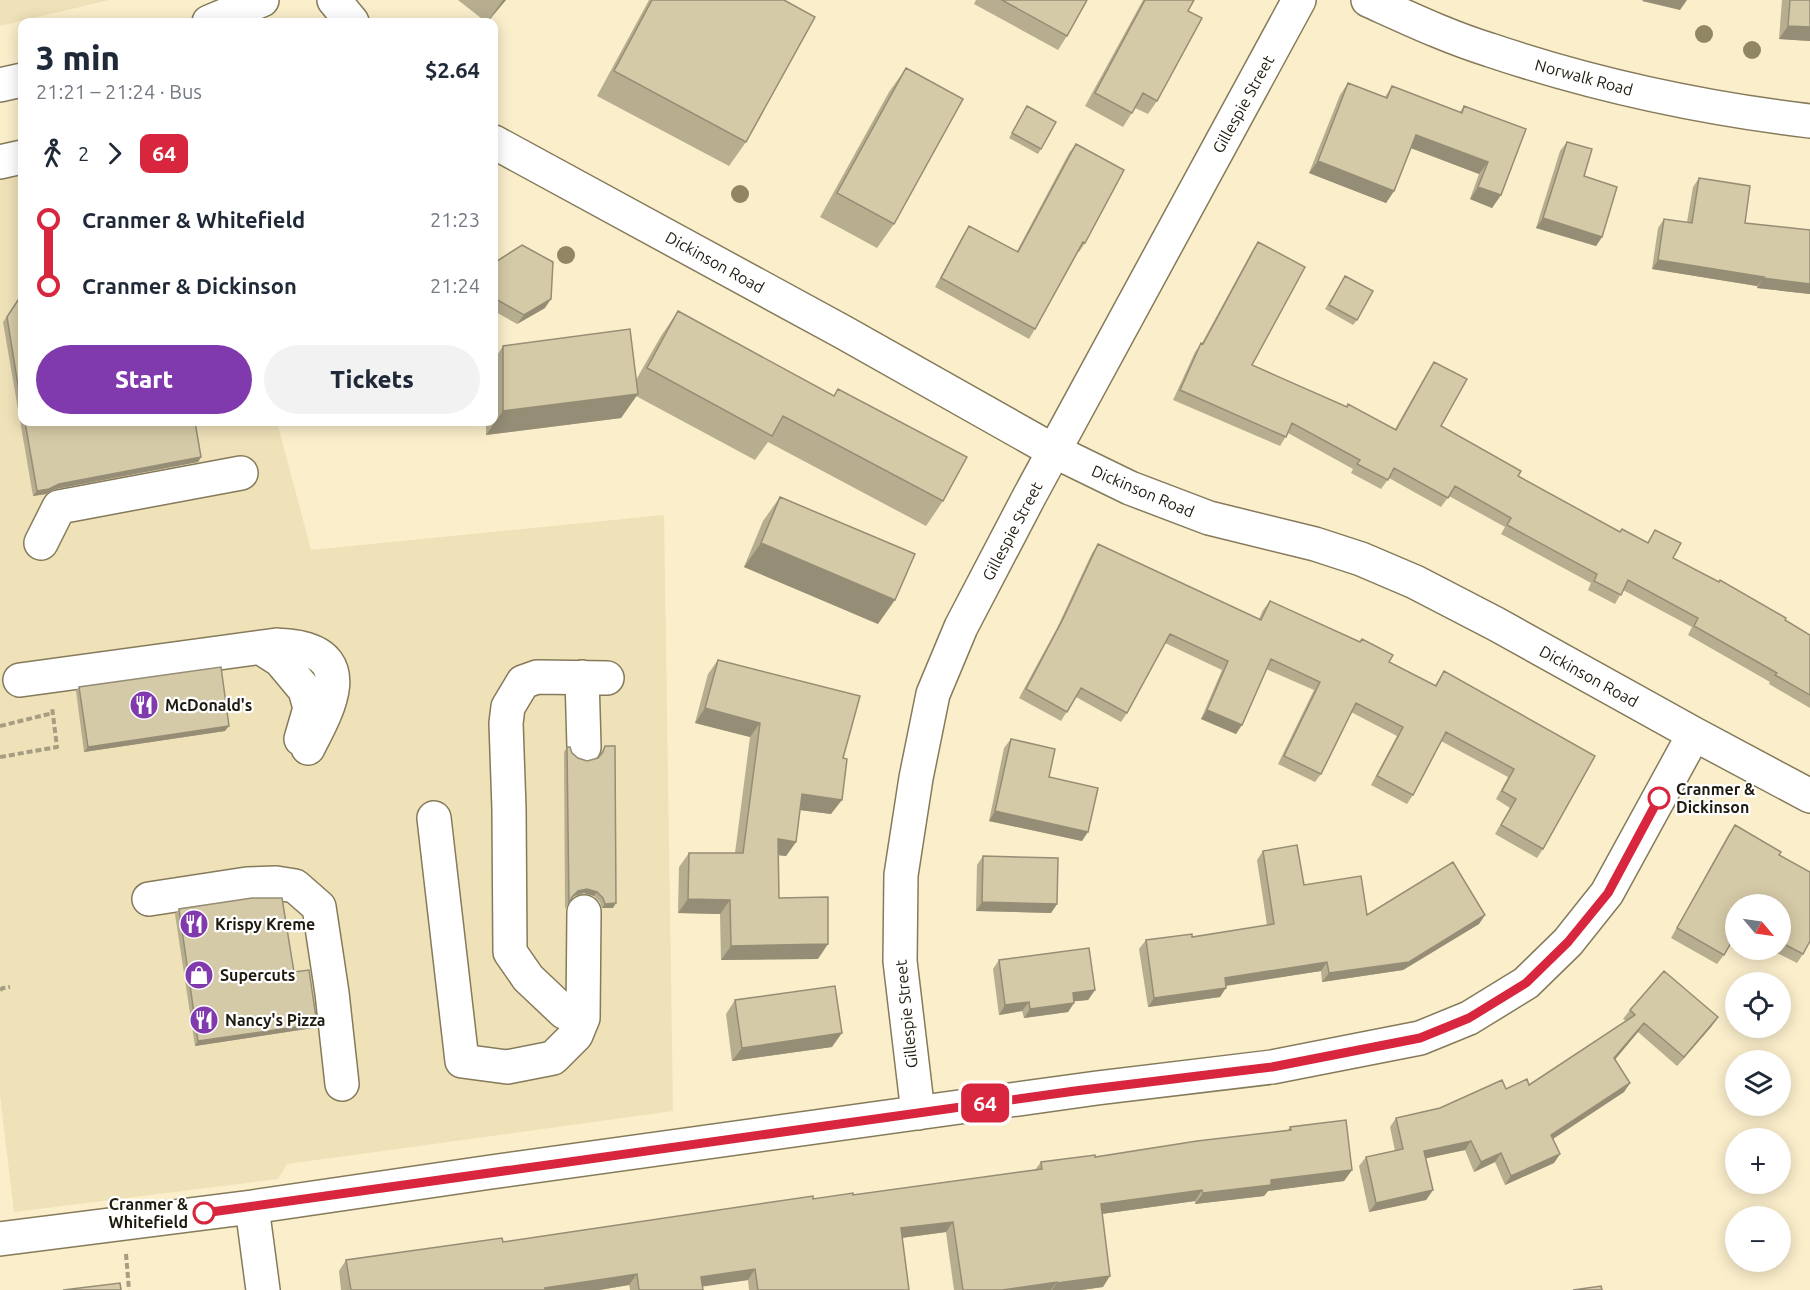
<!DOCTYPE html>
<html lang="en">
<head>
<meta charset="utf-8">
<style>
	body { margin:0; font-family:Ubuntu,sans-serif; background:#f2f2f3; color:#1f2937; height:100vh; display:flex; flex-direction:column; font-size:22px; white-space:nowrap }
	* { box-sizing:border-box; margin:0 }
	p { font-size:20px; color:#747a83 }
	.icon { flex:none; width:33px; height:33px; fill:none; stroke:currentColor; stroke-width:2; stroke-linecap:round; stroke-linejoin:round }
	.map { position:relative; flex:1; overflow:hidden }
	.sheet { position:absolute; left:18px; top:18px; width:480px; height:408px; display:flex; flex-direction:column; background:#fff; border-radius:12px; box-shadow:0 3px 15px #0003 }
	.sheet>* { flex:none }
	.badge { padding:0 12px; border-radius:9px; font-size:21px; line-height:39px }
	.needle { width:39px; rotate:119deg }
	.tools { position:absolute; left:1725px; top:894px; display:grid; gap:12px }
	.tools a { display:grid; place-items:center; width:66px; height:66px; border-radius:50%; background:#fff; box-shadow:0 3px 15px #0003; font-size:30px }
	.map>.badge { position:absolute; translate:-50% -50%; box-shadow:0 0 0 3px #fff }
	.legs { display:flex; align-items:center; gap:9px; height:66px; padding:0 18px; font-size:20px }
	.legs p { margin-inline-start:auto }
	.head { display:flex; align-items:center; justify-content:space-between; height:102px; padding:0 18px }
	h1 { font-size:33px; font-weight:800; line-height:45px }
	.primary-button { display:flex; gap:12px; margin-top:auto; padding:12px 18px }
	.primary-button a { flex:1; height:69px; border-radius:36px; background:#803aad; color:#fff; font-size:24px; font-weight:800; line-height:69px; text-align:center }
	.primary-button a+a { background:#f2f2f3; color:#1f2937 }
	ul { padding:0 18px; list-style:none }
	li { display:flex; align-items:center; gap:21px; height:66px; font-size:22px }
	li i { display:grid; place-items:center; width:9px; height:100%; margin:0 8px; background:currentColor }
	li i::after { content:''; width:15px; height:15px; margin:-8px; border:4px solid; border-radius:50%; background:#fff }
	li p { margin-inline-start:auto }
	li:first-child i { background:linear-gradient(#0000 50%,currentColor 0) }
	li:last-child i { background:linear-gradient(currentColor 50%,#0000 0) }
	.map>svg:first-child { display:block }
	.built { fill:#efe1b8 }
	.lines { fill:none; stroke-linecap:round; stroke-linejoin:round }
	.minor-casing { stroke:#857a5a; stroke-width:36 }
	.path { stroke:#a69d83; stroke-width:4; stroke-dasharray:6 3; stroke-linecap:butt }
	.minor { stroke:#fff; stroke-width:33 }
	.tree { fill:#918663 }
	.wall { fill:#b7ae90 }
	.shaded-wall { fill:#958d75 }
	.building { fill:#d5caa7; stroke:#958d75; stroke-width:1.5 }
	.line-1-casing { stroke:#fff; stroke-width:14 }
	.line-1 { stroke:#d7263d; stroke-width:9 }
	.stop-1-dot { fill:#fff; stroke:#d7263d; stroke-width:3 }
	.labels { text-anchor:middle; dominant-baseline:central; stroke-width:4.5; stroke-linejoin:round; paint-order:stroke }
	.street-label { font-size:16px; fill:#201b0f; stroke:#fff }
	.poi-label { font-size:16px; font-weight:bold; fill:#201b0f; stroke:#fff; text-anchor:start }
	.stop-label { font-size:16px; font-weight:bold; fill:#201b0f; stroke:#fff; text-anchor:start }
</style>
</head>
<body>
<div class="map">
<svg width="1810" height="1290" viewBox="0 0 1810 1290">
	<rect width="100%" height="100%" fill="#faeecb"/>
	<path class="built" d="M0,0H109L0,26Z
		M22,138V422H277L311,550L664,515L673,1111L287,1164L278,1179L14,1212L0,1095V143Z"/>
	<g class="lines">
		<g class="minor-casing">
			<path id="minor" d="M334,0L352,22
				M1368,0C1408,18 1448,37 1490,50C1594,85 1701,108 1810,121
				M209,22L262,0
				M0,85L22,80
				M494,142L843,332L1054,451L1130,488L1209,518L1315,544L1361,559L1415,582L1496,624L1694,734L1810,796
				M0,162L22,157
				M41,543L59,507L241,473
				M261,648L280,660L305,690L310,708L301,739
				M582,677L584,747
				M20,680L277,645C285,646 293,646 301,648C358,661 324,716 308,748
				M434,818L462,1061
				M149,899L247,884L276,883L295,886L319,907L332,993L342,1084
				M583,1010L564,1012L528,978L510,952L509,809L506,723L508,707L523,682L537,677L607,678
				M462,1061L507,1067L553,1058L576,1035L583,1018L584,912
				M918,1113L900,961L901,875L916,778L933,694L961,627L1030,495L1299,0
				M252,1207L263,1290
				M0,1239L252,1207L491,1172L1097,1088L1272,1067L1420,1038L1469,1018L1526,983L1568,942L1607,893L1694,734"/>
		</g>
		<path class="path" d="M0,726L53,713
			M0,757L57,747L52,707
			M0,990L3,988L10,987
			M126,1254L129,1290"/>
		<use href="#minor" class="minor"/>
	</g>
	<g class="tree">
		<circle cx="1704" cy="34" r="9"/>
		<circle cx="1752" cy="50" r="9"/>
		<circle cx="740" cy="194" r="9"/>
		<circle cx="566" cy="255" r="9"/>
	</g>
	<path class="wall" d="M458,0H506L488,22H486Z
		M649,0H784L746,142L729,166L597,96Z
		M976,0H1087L1067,36L1058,50L974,4Z
		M1143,0H1194L1188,11L1157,101L1148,114L1135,108L1123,127L1085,106Z
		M1782,0H1810V41L1779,39Z
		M906,68L894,224L877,248L820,217L889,92Z
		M1348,83L1385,97L1392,86L1460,112L1464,106L1501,195L1492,208L1470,199L1479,174L1411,148L1394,191L1386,203L1309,173L1340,95Z
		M1027,106L1041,149L1038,154L1009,138Z
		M1567,142L1584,176L1602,237L1596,246L1536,228L1560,151Z
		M1076,144L1085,243L1079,252H1078L1035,329L1029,339L935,287L963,235L969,226L1017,251L1069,153Z
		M1699,178L1745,223L1810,230V294L1757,288V286L1652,269L1658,228L1664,219L1687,222L1693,187Z
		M1258,242L1252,365L1395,429L1428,371L1434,362L1441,426L1518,476L1620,532L1647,543L1655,530L1673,558L1810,635V708L1769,684L1770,682L1688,635L1692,627L1623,590L1615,604L1588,590L1591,583L1501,534L1505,527L1449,496L1441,507L1389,478L1381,489L1351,473L1353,469L1288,433L1280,446L1173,400L1195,352L1202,343L1252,251Z
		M494,263L545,308L517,324L494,311Z
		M1345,276L1357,320L1353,325L1325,309Z
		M22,294V422H195L201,457L198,462L56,489L46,494L33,496L3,322Z
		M678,311L834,396L838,389L943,501L926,526L768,442L755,460L636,396L621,418L486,435V422H494V360L503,346L636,380L661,336Z
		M780,497L878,624L744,567L763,521Z
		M1098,544L1259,619L1263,610L1270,601L1435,685L1444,671L1595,756L1543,849L1537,858L1495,834L1510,808L1496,799L1508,777L1441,741L1413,795L1407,804L1371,785L1397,736L1351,712L1321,774L1315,782L1278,764L1314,690L1266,669L1236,734L1201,719L1222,670L1165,643L1127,713L1121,722L1076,697L1061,721L1019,698L1057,628L1092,553Z
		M718,660L843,758L831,814L800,810L796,842L786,856L778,855L779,898L818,959L721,960L720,914L678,913L679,867L689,853H735L750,737L695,723L708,674Z
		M79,687L225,731L84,752L76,691Z
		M1011,739L1049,777L1082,841L989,821L1004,748Z
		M605,746L613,908H602L600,902L594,896L584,893L574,896L570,900L565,909L564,752L567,747L578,758L587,761L598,758L601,755L602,751Z
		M1735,825L1779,855L1803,954L1797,963L1771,950H1780V904H1736L1724,955L1717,964L1671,938L1728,835Z
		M1263,851L1304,885L1367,915H1485L1479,924L1403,970L1322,982L1321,971L1226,985L1220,997L1148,1007L1139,949L1146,940L1192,937L1267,925L1257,860Z
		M983,856L1057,904L1051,913L976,911L977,865Z
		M179,909L317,1024L313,1028L195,1046L175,914Z
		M999,960L1095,990L1088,1000L1074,1001V1003L1068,1012L1024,1018L1022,1011L999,1015L993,969Z
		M735,1000L832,1047L732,1061L726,1014Z
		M1630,1010L1718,1017L1711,1027L1677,1066L1638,1032L1615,1059L1630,1083L1624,1092L1553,1139L1560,1154L1554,1163L1505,1185L1495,1162L1474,1172L1465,1150L1426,1158L1433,1190L1426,1200L1369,1212L1359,1166L1366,1157L1395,1151L1390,1127L1396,1118L1440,1108L1506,1089L1529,1085L1626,1021L1623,1019Z
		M1290,1127L1352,1170L1344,1181L1268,1191L1264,1196L1195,1204V1201L1102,1214L1103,1287L1081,1290H954L946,1232L902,1238L909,1290H749L748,1280L702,1286L703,1290H630L629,1285L599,1290H341L339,1271L346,1260L503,1242L1035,1170L1041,1162L1095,1157L1287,1131Z"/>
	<path class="shaded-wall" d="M503,0H506L487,22Z
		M1643,0H1687L1680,10L1642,1Z
		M1788,26L1810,27V41L1779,39Z
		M1416,135L1488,162L1479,174L1408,147Z
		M1318,161L1394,191L1386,203L1309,173Z
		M1478,187L1501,195L1492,208L1470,199Z
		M1543,218L1602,237L1596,246L1536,228Z
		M1658,260L1764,277L1757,286L1652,269Z
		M1763,278L1810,284V294L1757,288Z
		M551,299L545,308L517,324L524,315Z
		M638,394L621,418L486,435L503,411Z
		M201,457L198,462L56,489L46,494L33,496L37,491L59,484Z
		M761,543L895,600L878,624L744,567Z
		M705,708L760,723L750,737L695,723Z
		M1207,710L1242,725L1236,734L1201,719Z
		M229,726L225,731L84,752L88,747Z
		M802,794L842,800L831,814L792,809Z
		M995,811L1088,832L1082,841L989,821Z
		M778,839L796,842L786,856L768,854Z
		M587,889L597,892L594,896L584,893L574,896L568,902L578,891Z
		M688,899L730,900L720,914L678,913Z
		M982,902L1057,904L1051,913L976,911Z
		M616,903L613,908H602L605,904Z
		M1485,915L1479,924L1403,970L1322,982L1329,973Z
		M828,944L818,959L721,960L731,946Z
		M1327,962L1321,971L1219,987L1225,978Z
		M1226,988L1220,997L1148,1007L1154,998Z
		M1095,990L1088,1000L1067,1002L1073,993Z
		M1029,1002L1022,1011L999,1015L1005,1005Z
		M1074,1003L1068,1012L1024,1018L1030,1009Z
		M1718,1017L1711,1027L1677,1066L1684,1057Z
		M1644,1023L1638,1032L1608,1068L1614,1058Z
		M317,1024L313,1028L195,1046L198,1041Z
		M842,1033L832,1047L732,1061L742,1048Z
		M1630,1083L1624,1092L1545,1144L1551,1135Z
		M1471,1141L1465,1150L1418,1160L1424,1151Z
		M1501,1153L1495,1162L1474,1172L1481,1162Z
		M1560,1154L1554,1163L1505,1185L1511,1176Z
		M1352,1170L1344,1181L1268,1191L1264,1196L1195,1204L1203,1193L1271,1180Z
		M1202,1190L1195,1201L1094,1215L1101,1204Z
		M1433,1190L1426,1200L1369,1212L1376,1203Z
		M953,1222L946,1232L893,1239L901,1228Z
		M755,1269L748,1280L693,1288L701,1277Z
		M637,1274L629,1285L599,1290H544L545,1288Z
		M1110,1276L1103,1287L1081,1290H1052L1057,1283Z
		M1057,1282L1051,1290H1002Z"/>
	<path class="building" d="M652,0H784L815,17L746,142L614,71Z
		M1002,0H1087L1067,36Z
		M1145,0H1194L1188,11L1202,18L1157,101L1143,93L1132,113L1095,93Z
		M1790,0H1810V27L1788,26Z
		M906,68L963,99L894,224L837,193Z
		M1348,83L1387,98L1392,86L1462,113L1464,106L1526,129L1501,195L1478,187L1488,162L1416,135L1394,191L1318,161Z
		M1027,106L1056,122L1041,149L1012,133Z
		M1567,142L1592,149L1584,176L1617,187L1602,237L1543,218Z
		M1076,144L1124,170L1085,243L1083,242L1035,329L941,278L969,226L1018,252Z
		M1699,178L1750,186L1745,223L1810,230V284L1763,278L1764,277L1658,260L1664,219L1692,223Z
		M1258,242L1305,267L1252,365L1347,407L1348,404L1396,430L1434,362L1467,379L1441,426L1521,471L1518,476L1620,532L1622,529L1648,543L1655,530L1681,543L1673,558L1719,582L1720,580L1786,618L1785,620L1810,635V695L1775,675L1777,673L1694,626L1698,618L1628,580L1621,595L1594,581L1597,574L1507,525L1511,518L1455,486L1448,498L1394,468L1388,480L1357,464L1360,460L1292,423L1286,437L1180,390L1201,343L1203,344Z
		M522,245L553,262L551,299L524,315L494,298V263Z
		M1345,276L1373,291L1357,320L1329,305Z
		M22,294V410L7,317Z
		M678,311L834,396L838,389L967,457L943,501L783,416L772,436L647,368Z
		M630,329L638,394L503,411V346Z
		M25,422H195L201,457L59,484L49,489L37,491Z
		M780,497L915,554L895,600L761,543Z
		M1098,544L1261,620L1270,601L1360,642L1362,639L1393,655L1389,662L1436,686L1444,671L1595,756L1543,849L1501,825L1516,799L1502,791L1514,769L1446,732L1413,795L1377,776L1403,727L1356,703L1321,774L1284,756L1320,682L1271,659L1242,725L1207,710L1228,661L1170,634L1127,713L1081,688L1067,712L1026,689L1063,619Z
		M718,660L860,696L843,758L847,759L842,800L802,794L796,842L778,839L779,898L828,897V944L731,946L730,900L688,899L689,853H743L760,723L705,708Z
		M221,667L229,726L88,747L79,687Z
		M1011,739L1055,749L1049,777L1098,788L1088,832L995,811Z
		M605,746H615L616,903L605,904L603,898L597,892L587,889L578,891L572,897L569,904L567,747H570L572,753L578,758L587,761L598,758L603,752Z
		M1735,825L1781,852L1779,855L1810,872V941L1803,954L1780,942V904H1736V934L1724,955L1677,928Z
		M1297,845L1304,885L1361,876L1367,915L1453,862L1485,915L1409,962L1329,973L1327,962L1225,978L1226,988L1154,998L1146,940L1192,934V937L1274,924L1263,851Z
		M983,856L1058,858L1057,904L982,902Z
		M252,898H282L294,972L309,970L317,1024L198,1041L179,909Z
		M1089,948L1095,990L1073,993L1074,1003L1030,1009L1029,1002L1005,1005L999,960Z
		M1664,971L1718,1017L1684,1057L1644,1023L1614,1058L1630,1083L1551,1135L1560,1154L1511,1176L1501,1153L1481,1162L1471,1141L1424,1151L1433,1190L1376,1203L1366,1157L1403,1149L1396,1118L1440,1108L1502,1080L1506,1089L1527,1079L1529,1085L1635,1015L1630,1010Z
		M835,986L842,1033L742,1048L735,1000Z
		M1346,1120L1352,1170L1271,1180V1185L1203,1193L1202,1190L1101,1204L1110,1276L1057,1283V1282L1002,1290H963L953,1222L901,1228L909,1290H758L755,1269L701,1277L703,1290H639L637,1274L545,1288V1290H351L346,1260L502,1238L503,1242L813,1196V1199L853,1193V1195L1042,1169L1041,1162L1095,1155V1157L1197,1141L1291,1130L1290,1127Z
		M120,1283L121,1290H63Z
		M1601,1286L1602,1290H1573Z"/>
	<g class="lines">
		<g class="line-1-casing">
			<path id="line-1" d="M204,1213L1075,1091L1272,1067L1420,1038L1469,1018L1526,983L1568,942L1608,893L1659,798"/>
		</g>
		<use href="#line-1" class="line-1"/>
	</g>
	<defs>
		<g id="restaurant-disc" transform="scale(1.5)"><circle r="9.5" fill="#803aad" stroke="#fff"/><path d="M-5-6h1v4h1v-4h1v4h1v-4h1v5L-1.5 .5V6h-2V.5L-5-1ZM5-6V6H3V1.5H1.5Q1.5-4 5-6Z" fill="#fff"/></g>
		<g id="shop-disc" transform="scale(1.5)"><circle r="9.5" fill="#803aad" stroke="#fff"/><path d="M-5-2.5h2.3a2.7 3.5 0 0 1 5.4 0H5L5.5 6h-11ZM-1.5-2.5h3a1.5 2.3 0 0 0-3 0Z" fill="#fff"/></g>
	</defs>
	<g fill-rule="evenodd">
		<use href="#restaurant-disc" x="144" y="705"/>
		<use href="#restaurant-disc" x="194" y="924"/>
		<use href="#shop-disc" x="199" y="975"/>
		<use href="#restaurant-disc" x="204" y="1020"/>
	</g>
	<g class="stop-1-dot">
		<circle cx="1659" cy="798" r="10"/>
		<circle cx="204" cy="1213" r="10"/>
	</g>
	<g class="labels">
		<g class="street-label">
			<text transform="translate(1584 77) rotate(15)">Norwalk Road</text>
			<text transform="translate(1243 104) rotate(-61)">Gillespie Street</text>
			<text transform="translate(715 262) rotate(29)">Dickinson Road</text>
			<text transform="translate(1143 491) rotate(23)">Dickinson Road</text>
			<text transform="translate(1012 531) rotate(-62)">Gillespie Street</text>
			<text transform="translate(1589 676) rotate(29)">Dickinson Road</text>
			<text transform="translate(906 1014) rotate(-96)">Gillespie Street</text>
		</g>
		<g class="poi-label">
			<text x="165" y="705">McDonald's</text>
			<text x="215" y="924">Krispy Kreme</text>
			<text x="220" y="975">Supercuts</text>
			<text x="225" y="1020">Nancy's Pizza</text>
		</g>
		<g class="stop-label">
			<text x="1676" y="789">Cranmer &amp;<tspan x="1676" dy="18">Dickinson</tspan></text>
			<text x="188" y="1204" text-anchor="end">Cranmer &amp;<tspan x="188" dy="18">Whitefield</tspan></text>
		</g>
	</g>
</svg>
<div class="tools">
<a><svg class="needle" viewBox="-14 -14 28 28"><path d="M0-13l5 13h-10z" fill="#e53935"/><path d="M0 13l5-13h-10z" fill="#747a83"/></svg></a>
<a><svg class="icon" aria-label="locate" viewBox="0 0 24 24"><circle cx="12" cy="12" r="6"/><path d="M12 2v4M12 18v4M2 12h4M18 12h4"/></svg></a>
<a><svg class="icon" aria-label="layers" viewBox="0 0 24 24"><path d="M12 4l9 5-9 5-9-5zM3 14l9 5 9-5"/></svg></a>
<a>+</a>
<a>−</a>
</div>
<b class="badge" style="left:985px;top:1103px;background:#d7263d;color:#fff">64</b>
<section class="sheet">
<div class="head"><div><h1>3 min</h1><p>21:21 – 21:24 · Bus</p></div><b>$2.64</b></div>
<div class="legs"><svg class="icon" aria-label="walk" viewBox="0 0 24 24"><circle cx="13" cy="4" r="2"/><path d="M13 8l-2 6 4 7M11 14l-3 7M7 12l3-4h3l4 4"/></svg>2<svg class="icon" aria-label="forward" viewBox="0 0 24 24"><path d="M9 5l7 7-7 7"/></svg><b class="badge" style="background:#d7263d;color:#fff">64</b></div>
<ul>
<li><i style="color:#d7263d"></i><b>Cranmer &amp; Whitefield</b><p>21:23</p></li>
<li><i style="color:#d7263d"></i><b>Cranmer &amp; Dickinson</b><p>21:24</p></li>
</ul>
<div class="primary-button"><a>Start</a><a>Tickets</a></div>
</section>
</div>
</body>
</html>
